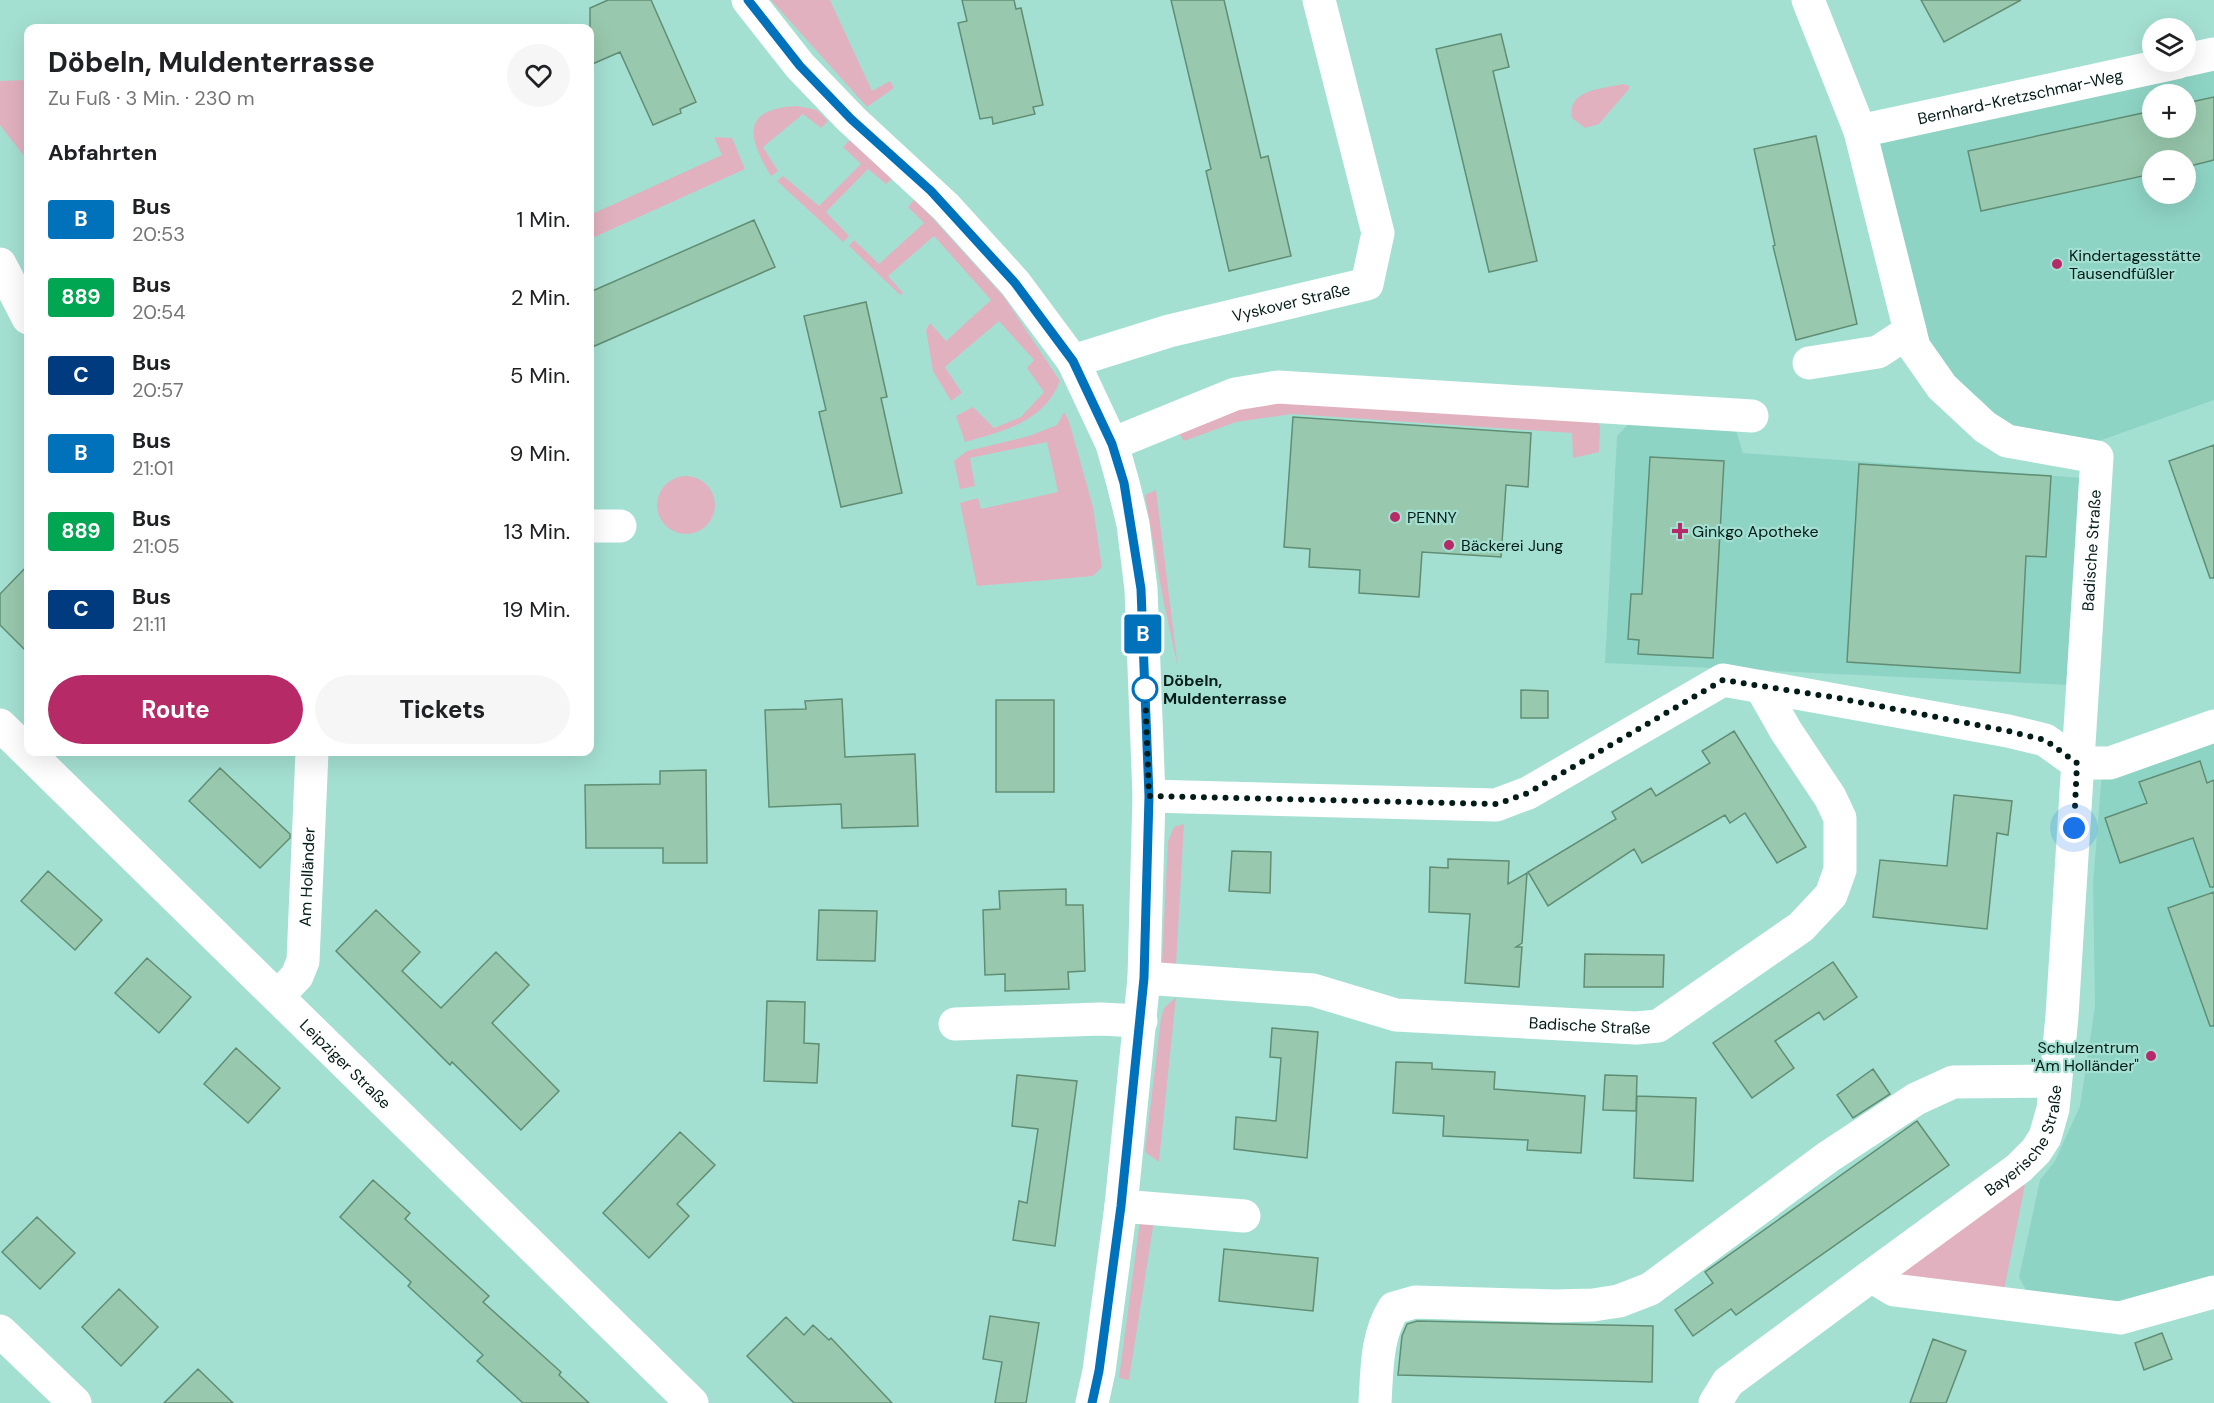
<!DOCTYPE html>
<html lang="de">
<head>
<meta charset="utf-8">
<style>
	body { margin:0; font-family:"DM Sans",sans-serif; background:#f6f6f6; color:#202124; height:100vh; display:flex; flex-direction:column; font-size:22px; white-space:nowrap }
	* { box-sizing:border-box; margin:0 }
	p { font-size:20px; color:#757577 }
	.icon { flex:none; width:33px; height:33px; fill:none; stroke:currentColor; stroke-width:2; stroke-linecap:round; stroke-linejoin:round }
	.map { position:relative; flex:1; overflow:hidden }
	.sheet { position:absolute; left:24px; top:24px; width:570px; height:732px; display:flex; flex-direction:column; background:#fff; border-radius:12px; box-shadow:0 6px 24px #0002 }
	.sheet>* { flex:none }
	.badge { padding:0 12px; border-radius:4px; font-size:21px; line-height:39px }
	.buttons { position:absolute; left:2142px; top:18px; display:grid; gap:12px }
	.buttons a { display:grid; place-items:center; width:54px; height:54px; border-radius:50%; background:#fff; box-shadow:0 6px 24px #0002; font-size:30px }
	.you { position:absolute; width:30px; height:30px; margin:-15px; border:4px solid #fff; border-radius:50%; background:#1a73e8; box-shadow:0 0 0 9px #1a73e833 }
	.map>.badge { position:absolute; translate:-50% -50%; box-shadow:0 0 0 3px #fff }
	h2 { padding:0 24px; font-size:22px; line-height:54px }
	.round { display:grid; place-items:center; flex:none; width:63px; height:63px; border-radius:32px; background:#f6f6f6 }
	.headline { display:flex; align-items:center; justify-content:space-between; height:102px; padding:0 24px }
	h1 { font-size:28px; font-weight:700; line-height:45px }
	.primary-button { display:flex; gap:12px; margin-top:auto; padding:12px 24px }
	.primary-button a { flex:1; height:69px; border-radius:36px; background:#b62b67; color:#fff; font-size:24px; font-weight:700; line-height:69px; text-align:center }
	.primary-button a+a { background:#f6f6f6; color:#202124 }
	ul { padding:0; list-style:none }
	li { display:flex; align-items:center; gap:18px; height:78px; padding:0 24px }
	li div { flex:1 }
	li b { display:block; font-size:22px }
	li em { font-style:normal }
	li .badge { min-width:66px; font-weight:700; text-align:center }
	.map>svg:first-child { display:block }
	.built { fill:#8ed4c5; fill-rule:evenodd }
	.green { fill:#e2b1bf }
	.building { fill:#98c8ad; stroke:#608e74; stroke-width:1.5 }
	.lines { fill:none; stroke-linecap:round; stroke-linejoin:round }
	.minor { stroke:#fff; stroke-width:33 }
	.major { stroke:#fff; stroke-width:33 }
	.line-casing { stroke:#fff; stroke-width:14 }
	.line { stroke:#0072bc; stroke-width:9 }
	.walk { stroke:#041c18; stroke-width:6; stroke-dasharray:0 10.8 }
	.poi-dot { fill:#b62b67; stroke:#a4e0d2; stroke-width:2 }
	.stop-dot { fill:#fff; stroke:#0072bc; stroke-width:3 }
	.labels { text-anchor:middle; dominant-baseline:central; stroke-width:4.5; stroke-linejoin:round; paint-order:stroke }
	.street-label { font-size:16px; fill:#041c18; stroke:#a4e0d2 }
	.poi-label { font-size:16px; fill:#041c18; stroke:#a4e0d2; text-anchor:start }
	.stop-label { font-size:16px; font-weight:bold; fill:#041c18; stroke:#a4e0d2; text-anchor:start }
</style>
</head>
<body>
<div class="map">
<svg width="2214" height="1403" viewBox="0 0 2214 1403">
	<rect width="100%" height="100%" fill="#a4e0d2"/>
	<path class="built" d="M2214,61V400L2096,442L2010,426L1952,380L1920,335L1876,146L1882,137ZM2152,94H2186V128H2152ZM2152,160H2186V194H2152Z
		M1631,421L1735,427L1743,453L2084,478L2071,685L1605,663L1617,436Z
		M2214,736V1277L2106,1308L2032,1301L2019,1277L2040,1180L2055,1161L2080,1106L2095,1006L2093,883L2102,772Z"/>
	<path class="green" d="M771,0H830L872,91L890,81L894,88L867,107Z
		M28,80V161L0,125V81Z
		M1623,84L1629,86V89L1599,124L1585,128L1572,118C1567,89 1602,89 1623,84Z
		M797,106L817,110L828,121L821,128L803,114L763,147L778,171L771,176C748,138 740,109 797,106Z
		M714,137L732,138L745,169L590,239V215L722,155Z
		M850,140L893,178L886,184L868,169L826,212L849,236L843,242L777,181L783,176L819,206L861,164L843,147Z
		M915,199L1004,297L1060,381C1044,422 1004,431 965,442L956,416L973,407L994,428L1021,417L1044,392L1027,368L1034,360L999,321L945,367L962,393L951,401L933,371L926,330L930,323L946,341L991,300L934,236L888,276L903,293L900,295L849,246L854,240L879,264L924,223L908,207Z
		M1286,398L1598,422L1600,427L1599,452L1573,458L1572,433L1292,414L1236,422L1184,441L1176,429L1242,403Z
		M1064,412L1069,421L1093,507L1102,567L1093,576L977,586L960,503L978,498L981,509L1058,492L1047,442L970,458L975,486L960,489L954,461L967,451L1029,436L1057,425Z
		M657 505a29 29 0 1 1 58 0a29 29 0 1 1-58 0Z
		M1156,490L1178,668L1163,599L1145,495Z
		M1184,824L1176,965H1162L1168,841L1174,827Z
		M1176,997L1159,1162L1145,1152L1161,1018L1164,1008Z
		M2019,1182L2025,1185L2003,1295L1901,1281L1898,1271Z
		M1140,1221H1154L1129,1380L1119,1378Z"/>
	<path class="building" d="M608,0H651L696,102L680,109L681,113L653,125L620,52L590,65V8Z
		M962,0H1014L1016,9L1021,8L1043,105L1033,107L1035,114L993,124L992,117L980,119L958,23L967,21Z
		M1171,0H1224L1261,158L1268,156L1291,256L1229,271L1206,171L1211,169Z
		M1921,0H2021L1944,42Z
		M1501,34L1509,67L1493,71L1537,261L1489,272L1436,49Z
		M2214,97V160L2186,167V160H2152V174L1981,211L1968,151L2152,111V128H2186V103Z
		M1816,136L1857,324L1796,340L1773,246L1775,245L1754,149Z
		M754,220L775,267L590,348V292Z
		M866,302L887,397L881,398L902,493L841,507L819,412L826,410L804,316Z
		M1293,417L1531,433L1528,487L1506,485L1501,557L1422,552L1419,597L1359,593L1360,570L1309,567L1310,549L1284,547Z
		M2214,445V578H2210L2169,461Z
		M1650,457L1724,461L1713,658L1638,654L1639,640L1628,639L1631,594H1642Z
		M1859,464L2051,476L2046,557L2026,556L2020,673L1847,662Z
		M28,565V653L0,625V594Z
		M1521,690L1548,691V718H1521Z
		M842,699L845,757L915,754L918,826L842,828L841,804L769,807L765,710L806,709L805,701Z
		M996,700H1054V792H996Z
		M1734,731L1806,847L1777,863L1745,813L1730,823L1725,815L1642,863L1634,849L1548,906L1528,872L1616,819L1612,812L1651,788L1656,796L1710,763L1702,751Z
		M2200,761L2207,783L2214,780V887H2210L2193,838L2120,863L2105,818L2147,803L2139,782Z
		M220,768L290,834V838L260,868L189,801Z
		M706,770L707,863H663V848H586L585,785L660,784V771Z
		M1954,795L2012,801L2008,835L1997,833L1987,929L1873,917L1880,860L1947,866Z
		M1232,851L1271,852L1270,893L1229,891Z
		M1448,859L1509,861L1508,884L1527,873L1522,943L1516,947H1522L1519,987L1465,983L1470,914L1429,912L1430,867L1448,868Z
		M48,871L102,920L75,950L21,901Z
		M1066,889V905H1083L1085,971L1068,972L1069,989L1005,991V974L985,975L983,910L1000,909L999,891Z
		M2214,892V1026H2210L2168,908Z
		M376,910L420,952L402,971L441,1008L496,952L529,985L492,1023L559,1091L521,1130L452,1062L450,1065L336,951Z
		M819,910L877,911L875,961L817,960Z
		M1585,954L1664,955L1663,987H1584Z
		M147,958L191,997L159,1033L115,993Z
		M1833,962L1857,997L1824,1020L1819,1012L1775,1041L1794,1068L1752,1098L1713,1043Z
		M767,1001L805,1002L804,1043L819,1044L817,1083L764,1081Z
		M1272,1028L1318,1032L1307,1158L1234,1149L1236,1117L1276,1121L1281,1058L1270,1057Z
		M236,1048L280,1088L248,1123L204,1084Z
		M1396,1062L1432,1063V1069L1495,1072L1494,1089L1585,1096L1581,1153L1527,1150L1528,1140L1443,1136L1444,1116L1393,1113Z
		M1873,1069L1890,1094L1853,1118L1837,1095Z
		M1017,1075L1077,1081L1055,1246L1013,1240L1019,1201L1027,1203L1038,1129L1012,1126Z
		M1605,1075L1637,1076L1636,1111L1603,1110Z
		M1637,1096L1696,1098L1693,1181L1634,1178Z
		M1917,1121L1949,1165L1736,1315L1731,1309L1693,1336L1675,1310L1713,1283L1705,1272Z
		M680,1132L715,1165L677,1204L689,1216L649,1258L603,1213Z
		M373,1180L410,1213L405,1219L489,1296L483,1302L561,1372L559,1375L589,1403H523L477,1361L483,1355L408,1286L411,1282L340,1217Z
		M37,1217L75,1253L40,1289L2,1252Z
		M1224,1249L1318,1258L1313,1311L1219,1301Z
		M119,1289L158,1327L121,1366L82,1327Z
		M990,1316L1039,1323L1026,1403H995L1002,1362L983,1359Z
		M786,1317L804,1335L813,1325L829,1340L831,1338L892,1403H794L747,1356Z
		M1417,1321L1653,1326L1652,1382L1398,1375L1402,1336L1407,1324Z
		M2162,1333L2172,1359L2144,1370L2135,1343Z
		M1933,1339L1966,1351L1946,1403H1910Z
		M198,1369L233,1403H164Z"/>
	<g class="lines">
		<g class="minor">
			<path d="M748,0L800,66L851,119L946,207L1015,283L1073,361L1112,444L1123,483L1133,524L1141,589L1149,796L1144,978L1121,1206L1099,1371L1092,1403"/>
			<path d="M1808,0L1860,131"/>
			<path d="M2186,60L2214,54"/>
			<path d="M0,264L28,318"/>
			<path id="s1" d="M1073,361L1169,331L1367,284L1378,233L1319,0"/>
			<path d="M1809,363L1878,352L1910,331"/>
			<path d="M1112,444L1235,394L1278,387L1752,416"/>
			<path d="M590,526H620"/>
			<path d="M1149,796L1496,805L1528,793L1723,680L2008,731L2045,740L2077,763H2110L2214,726"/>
			<path id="s2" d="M1144,978L1313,990L1396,1015L1636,1028L1658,1026L1801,927L1831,895L1840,870V818L1830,797L1786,731L1761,687"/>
			<path id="s3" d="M278,996L297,976L303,961L312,752"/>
			<path d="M955,1024L1100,1019L1141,1021"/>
			<path d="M1121,1206L1244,1216"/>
			<path id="s4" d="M1871,1276L2019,1168L2036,1151L2045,1137L2053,1109L2062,1016L2097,457L2007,441L1985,427L1942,387L1914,347L1860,131L2179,62"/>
			<path d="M0,1331L75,1403"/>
			<path d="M1375,1403C1377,1370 1376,1336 1394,1308L1415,1302L1555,1306L1593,1305L1619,1301L1650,1289L1828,1157L1916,1099L1953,1082L2055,1081"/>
			<path d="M1715,1403L1728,1382L1871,1276L1894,1290L2120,1318L2214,1292"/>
		</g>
		<path class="major" id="s5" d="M0,725L692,1403"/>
	</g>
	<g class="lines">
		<g class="line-casing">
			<path id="line" d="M748,0L800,66L851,119L931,191L1015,283L1073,361L1112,444L1124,483L1141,589L1149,796L1144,978L1121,1206L1099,1371L1092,1403"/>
		</g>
		<use href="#line" class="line"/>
		<path class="walk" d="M1145,689L1149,796L1497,804L1528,793L1723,680L1838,698L2008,731L2045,740L2077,763L2074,828"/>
	</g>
	<g class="poi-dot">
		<circle cx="2057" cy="264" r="6"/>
		<circle cx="1395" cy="517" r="6"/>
		<path d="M1677 522h6v6h6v6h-6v6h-6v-6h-6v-6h6z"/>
		<circle cx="1449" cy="545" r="6"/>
		<circle cx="2151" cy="1056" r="6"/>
	</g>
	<circle class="stop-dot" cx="1145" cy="689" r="12"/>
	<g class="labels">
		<g class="street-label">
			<text stroke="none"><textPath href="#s4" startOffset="1518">Bernhard-Kretzschmar-Weg</textPath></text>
			<text stroke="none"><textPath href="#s1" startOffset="226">Vyskover Straße</textPath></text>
			<text stroke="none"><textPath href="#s4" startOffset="813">Badische Straße</textPath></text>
			<text stroke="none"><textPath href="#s3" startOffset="128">Am Holländer</textPath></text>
			<text stroke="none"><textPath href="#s2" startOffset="450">Badische Straße</textPath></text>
			<text stroke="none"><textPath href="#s5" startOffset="484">Leipziger Straße</textPath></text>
			<text stroke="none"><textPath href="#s4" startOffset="210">Bayerische Straße</textPath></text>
		</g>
		<g class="poi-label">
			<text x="2069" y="255">Kindertagesstätte<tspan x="2069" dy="18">Tausendfüßler</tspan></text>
			<text x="1407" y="517">PENNY</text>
			<text x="1692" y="531">Ginkgo Apotheke</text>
			<text x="1461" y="545">Bäckerei Jung</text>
			<text x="2139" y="1047" text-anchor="end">Schulzentrum<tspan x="2139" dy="18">"Am Holländer"</tspan></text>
		</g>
		<g class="stop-label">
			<text x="1163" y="680">Döbeln,<tspan x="1163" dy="18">Muldenterrasse</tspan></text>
		</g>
	</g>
</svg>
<div class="buttons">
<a><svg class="icon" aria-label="layers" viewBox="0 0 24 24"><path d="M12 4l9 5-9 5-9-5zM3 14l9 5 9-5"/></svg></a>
<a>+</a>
<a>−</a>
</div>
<div class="you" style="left:2074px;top:828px"></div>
<b class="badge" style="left:1143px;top:634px;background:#0072bc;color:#fff">B</b>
<section class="sheet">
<div class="headline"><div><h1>Döbeln, Muldenterrasse</h1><p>Zu Fuß · 3 Min. · 230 m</p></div><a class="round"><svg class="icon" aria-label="heart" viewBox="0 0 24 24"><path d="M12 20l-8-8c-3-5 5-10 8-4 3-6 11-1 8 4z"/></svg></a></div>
<h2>Abfahrten</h2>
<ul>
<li><span class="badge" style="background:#0072bc;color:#fff">B</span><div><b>Bus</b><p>20:53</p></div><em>1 Min.</em></li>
<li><span class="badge" style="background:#00a651;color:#fff">889</span><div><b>Bus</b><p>20:54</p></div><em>2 Min.</em></li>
<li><span class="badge" style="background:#003b80;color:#fff">C</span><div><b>Bus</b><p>20:57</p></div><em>5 Min.</em></li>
<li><span class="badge" style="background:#0072bc;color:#fff">B</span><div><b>Bus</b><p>21:01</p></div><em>9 Min.</em></li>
<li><span class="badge" style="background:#00a651;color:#fff">889</span><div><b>Bus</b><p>21:05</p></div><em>13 Min.</em></li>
<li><span class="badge" style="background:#003b80;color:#fff">C</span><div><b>Bus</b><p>21:11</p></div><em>19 Min.</em></li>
</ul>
<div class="primary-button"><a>Route</a><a>Tickets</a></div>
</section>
</div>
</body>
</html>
